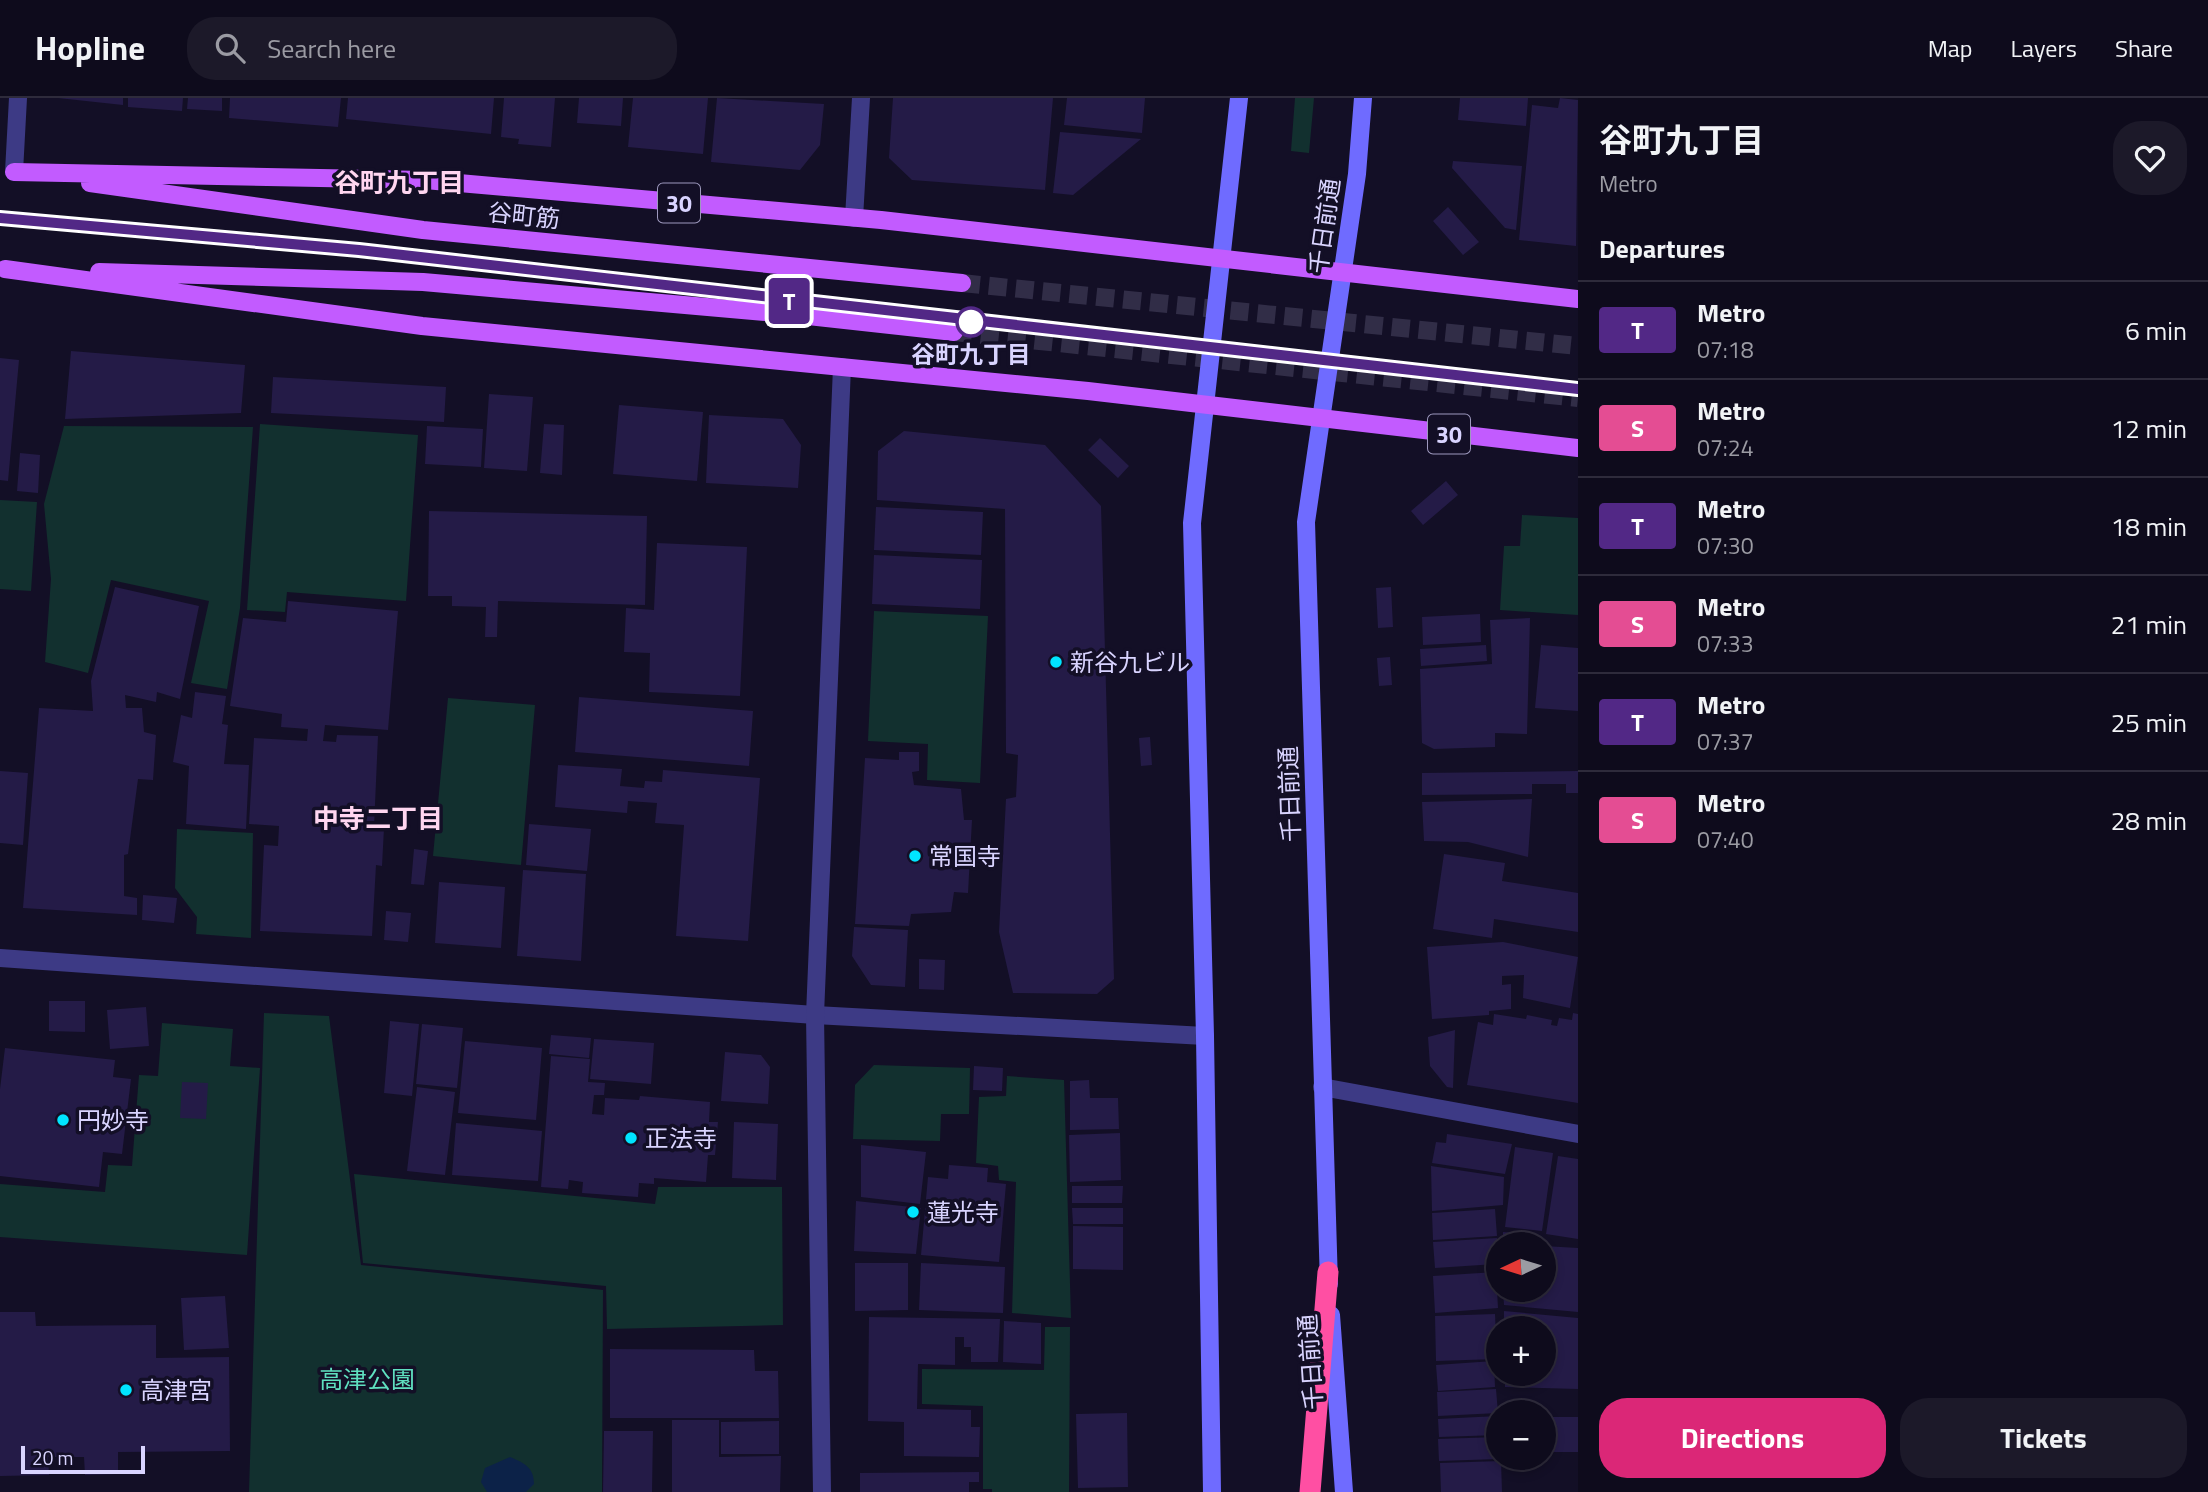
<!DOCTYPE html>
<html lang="en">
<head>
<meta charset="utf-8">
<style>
	body { margin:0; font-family:"Titillium Web","Noto Sans JP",sans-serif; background:#1c1929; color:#f1f3f6; height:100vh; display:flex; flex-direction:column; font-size:26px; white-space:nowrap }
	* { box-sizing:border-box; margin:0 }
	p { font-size:23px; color:#9b9ba3 }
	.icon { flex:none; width:38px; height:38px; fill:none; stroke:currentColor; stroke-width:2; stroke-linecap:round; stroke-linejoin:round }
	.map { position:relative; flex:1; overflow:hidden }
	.drawer { display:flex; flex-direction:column; background:#0e0b1c; width:630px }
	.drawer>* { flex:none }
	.badge { padding:0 14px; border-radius:5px; font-size:24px; line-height:46px }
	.needle { width:46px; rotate:266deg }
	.buttons { position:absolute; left:1486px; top:1134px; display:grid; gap:14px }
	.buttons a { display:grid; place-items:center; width:70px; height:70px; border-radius:50%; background:#0e0b1c; box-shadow:0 4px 10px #0003,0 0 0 2px #2e2b3b; font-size:35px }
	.scale { position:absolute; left:21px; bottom:18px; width:124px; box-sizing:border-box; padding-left:7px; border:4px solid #d9d4ff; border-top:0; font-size:19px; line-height:24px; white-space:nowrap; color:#d9d4ff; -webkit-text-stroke:5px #130f26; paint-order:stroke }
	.map>.badge { position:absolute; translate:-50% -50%; box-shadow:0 0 0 4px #fff }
	h2 { padding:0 21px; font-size:26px; line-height:63px }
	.round { display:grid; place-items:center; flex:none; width:74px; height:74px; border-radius:28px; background:#1c1929 }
	.head { display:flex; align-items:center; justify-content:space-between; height:119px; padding:0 21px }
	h1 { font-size:33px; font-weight:700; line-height:52px }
	.button { display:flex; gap:14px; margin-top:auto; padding:14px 21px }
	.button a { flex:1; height:80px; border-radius:28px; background:#db2777; color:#fff; font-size:28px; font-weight:700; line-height:80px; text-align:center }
	.button a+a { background:#1c1929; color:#f1f3f6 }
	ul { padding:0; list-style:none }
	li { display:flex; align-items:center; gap:21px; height:98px; padding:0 21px; border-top:2px solid #2e2b3b }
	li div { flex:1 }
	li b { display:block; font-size:26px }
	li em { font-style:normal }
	li .badge { min-width:77px; font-weight:700; text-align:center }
	header { display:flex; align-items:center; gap:42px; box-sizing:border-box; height:98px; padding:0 35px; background:#0e0b1c; border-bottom:2px solid #2e2b3b }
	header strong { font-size:33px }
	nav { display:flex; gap:38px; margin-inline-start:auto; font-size:24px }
	.search { width:490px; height:63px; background:#1c1929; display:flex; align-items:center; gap:18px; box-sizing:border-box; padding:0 24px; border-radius:28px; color:#9b9ba3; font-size:26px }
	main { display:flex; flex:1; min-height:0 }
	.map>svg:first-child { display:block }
	.green { fill:#12302f }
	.water { fill:#0c2248 }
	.building { fill:#241b47 }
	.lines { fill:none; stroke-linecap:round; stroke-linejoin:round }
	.primary-tunnel { stroke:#312d47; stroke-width:18; stroke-dasharray:18 9; stroke-linecap:butt }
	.minor { stroke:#3d3a85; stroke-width:18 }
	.tertiary { stroke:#3d3a85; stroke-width:18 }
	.secondary { stroke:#6f6bff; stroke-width:18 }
	.primary { stroke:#c25bff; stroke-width:18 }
	.motorway { stroke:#ff4fa3; stroke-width:21 }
	.line-casing { stroke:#fff; stroke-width:16 }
	.line { stroke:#522886; stroke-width:10 }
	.stop-dot { fill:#fff; stroke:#522886; stroke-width:3.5 }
	.poi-dot { fill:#00e5ff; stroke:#130f26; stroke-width:2.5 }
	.labels { text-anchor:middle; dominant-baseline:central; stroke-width:7; stroke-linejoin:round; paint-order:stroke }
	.shield { fill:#130f26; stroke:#9e99be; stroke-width:2 }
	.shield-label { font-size:23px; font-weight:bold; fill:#d9d4ff }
	.street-label { font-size:24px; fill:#d9d4ff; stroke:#130f26 }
	.stop-label { font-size:24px; font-weight:bold; fill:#d9d4ff; stroke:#130f26 }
	.poi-label { font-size:24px; fill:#d9d4ff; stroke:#130f26; text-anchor:start }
	.park-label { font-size:24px; fill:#5fe0c0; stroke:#130f26 }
	.neighbourhood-label { font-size:26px; font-weight:bold; fill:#ffd6f0; stroke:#130f26 }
</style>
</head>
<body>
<header>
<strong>Hopline</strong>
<div class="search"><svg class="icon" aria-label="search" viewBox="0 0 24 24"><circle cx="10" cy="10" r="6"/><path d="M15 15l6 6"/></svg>Search here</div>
<nav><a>Map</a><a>Layers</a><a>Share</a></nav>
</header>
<main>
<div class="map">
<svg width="1578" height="1394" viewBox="0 0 1578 1394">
	<rect width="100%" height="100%" fill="#130f26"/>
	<path class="green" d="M1295,0H1314L1309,55L1291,53Z
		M260,326L418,337L406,503L287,494L285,514L247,512Z
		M64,328L253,329L240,510L227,591L191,585L209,503L111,482L88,575L45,564L51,481L44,406Z
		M0,402L37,404L31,493L0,491Z
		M1522,417L1578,420V517L1500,512L1504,448H1520Z
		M874,513L988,518L980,685L927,682L928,646L868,643Z
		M448,600L535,607L521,767L433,758Z
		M177,731L253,735L251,840L196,836L197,819L175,790Z
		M264,915L329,918L361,1167L603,1192L602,1394H249Z
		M162,925L233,931L230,968L260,970L247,1157L0,1139V1086L105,1094L108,1067L132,1068L139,977L158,978Z
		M874,967L970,970L969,1016H941L940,1043L853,1041L855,987Z
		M1007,978L1064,982L1071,1220L1012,1215L1016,1084L999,1082L998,1068L976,1065L979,999L1006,998Z
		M354,1076L655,1106L658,1089H782L783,1227L607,1231L606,1188L363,1165Z
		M1045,1229H1070L1069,1394H992V1391H983V1308L922,1306V1271L1044,1272Z"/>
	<path class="water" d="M510,1359C524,1365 534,1369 534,1386L526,1394H487L481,1384L485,1370Z"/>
	<path class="building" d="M58,0H123V7Z
		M128,0H183L182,13L128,9Z
		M188,0H222V13L187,11Z
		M230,0H341L338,29L229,20Z
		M348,0H494L491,36L346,21Z
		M504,0H555L551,49L518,46L519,41L501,39Z
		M579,0H623L621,28L577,25Z
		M633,0H708L703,56L628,49Z
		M717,0L824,6L820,47L800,72L711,64Z
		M893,0H1053L1045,92L912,82L889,60Z
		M1067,0H1145L1142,35L1064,27Z
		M1460,0H1528L1526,28L1458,22Z
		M1560,0L1578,2L1576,148L1519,142L1532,7L1558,10Z
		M1060,34L1141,41L1073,97L1053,95Z
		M1453,63L1522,68L1516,132L1505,130L1452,70Z
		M1448,109L1479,144L1463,157L1433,123Z
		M71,253L245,267L241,315L65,321Z
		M0,260L19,262L8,383L0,382Z
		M273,279L446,289L444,324L271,315Z
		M489,296L533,299L527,373L484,370Z
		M619,307L703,314L697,383L613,376Z
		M709,317L783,321L801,347L798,390L706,385Z
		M544,326L564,327L562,377L540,375Z
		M427,328L483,331L481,369L425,366Z
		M904,333L1045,347L1101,408L1114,881L1097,896L1013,895L999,834L1006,701L1016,699L1018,657L1006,655L1005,411L877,402L878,353Z
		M1100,340L1129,368L1118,380L1088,352Z
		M20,355L40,357L38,395L17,393Z
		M1446,383L1458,397L1423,427L1411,413Z
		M876,409L983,414L981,457L874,452Z
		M429,413L647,418L645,507L498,503L497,539H485L486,509L452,508V498H428Z
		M657,445L747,449L740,598L649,594L650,555L624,554L626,510L654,512Z
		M874,457L982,462L980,511L872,506Z
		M115,489L199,508L180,601L157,594L156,604L125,597L126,610H142L144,634L156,637L153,682L138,681L128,756L124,757V798L137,800V817L23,810L39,610L93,613L91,583Z
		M1391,489L1393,529L1378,530L1376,490Z
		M288,503L398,513L388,632L325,627L323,643L336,644L337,637L378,638L374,729L384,730L382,768L376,767L372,838L260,833L264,747L278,748L279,728L249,726L254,640L307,643L308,631L281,629L282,616L230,608L243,520L286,524Z
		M1480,516L1481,544L1423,547L1422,519Z
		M1530,520L1527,636L1495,635V649L1434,651L1422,645L1420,571L1492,566L1490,522Z
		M1486,547L1487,563L1421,568L1420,551Z
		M1541,547L1578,550V613L1535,610Z
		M1390,559L1392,587L1379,588L1377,560Z
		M195,594L226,598L222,626L228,627L224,666L249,667L246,731L186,726L189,668L173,664L181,617L192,620Z
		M579,599L753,613L749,668L575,654Z
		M1150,639L1152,667L1141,668L1139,640Z
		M899,654H919V673L912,674L914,687L961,691L964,722H972L968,795L954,794L951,814L911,816L909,828L855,826L865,660L899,662Z
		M558,667L622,671L620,688L644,690L645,683L662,684L663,672L760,680L748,843L676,838L684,727L655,725L657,705L628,703L627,715L555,709Z
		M0,673L28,675L23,747L0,745Z
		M1578,673V695H1566V686H1532V696L1422,697V675Z
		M1532,701L1528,759L1468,744L1424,743L1422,704Z
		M529,726L591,731L587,773L526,767Z
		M414,751L428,753L424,787L411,786Z
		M1444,756L1505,765L1502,783L1578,795V834L1494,821L1492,840L1433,831Z
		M523,772L586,776L581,863L517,858Z
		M439,784L505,789L501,850L435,845Z
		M143,797L177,800L174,825L142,822Z
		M386,813L411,815L408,844L384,842Z
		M854,829L908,832L905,889L871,887L852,858Z
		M1503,844L1578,859L1570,910L1523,900L1524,877L1502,878V887L1511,886V911L1489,913V917L1432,921L1427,849Z
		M919,861L945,862L944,892L919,891Z
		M49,903H85V934L49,933Z
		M146,909L149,948L110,951L107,912Z
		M1573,915L1578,916V1005L1467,987L1478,924L1493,927L1494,916L1526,921L1527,917L1552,922L1551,927L1557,928L1559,920L1572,922Z
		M390,923L419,926L412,998L384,995Z
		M422,926L463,930L457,990L416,986Z
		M1455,932L1453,990L1447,989L1430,968L1428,939Z
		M551,937L591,940L589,960L549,956Z
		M594,941L654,945L651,986L590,981Z
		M465,943L542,950L536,1022L458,1015Z
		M5,950L115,962L113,979L131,981L122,1056L103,1054L99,1089L0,1078V991Z
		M725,954L761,957L770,969L768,1006L721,1003Z
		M551,958L590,961L588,984L605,985L604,997H594L592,1016L604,1017L605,1000L639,1002L640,998L710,1004L709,1024H718L715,1057H708L706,1084L654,1080V1086L639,1085L638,1099L582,1095L583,1084L569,1082L568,1091L541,1089Z
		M974,968L1003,970L1002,993L973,992Z
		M1089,982L1090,1000H1118L1119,1031L1070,1032V983Z
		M182,984L208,985L206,1021L180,1020Z
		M417,989L455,994L445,1077L407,1073Z
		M734,1024L778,1026L776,1082L732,1080Z
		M456,1025L542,1033L538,1083L452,1077Z
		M1120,1035L1121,1082L1070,1084L1069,1037Z
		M1447,1036L1512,1046L1505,1076L1432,1065L1436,1044L1446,1045Z
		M861,1047L926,1054L920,1106L861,1099Z
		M1515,1049L1553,1055L1542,1133L1505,1129Z
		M1558,1058L1578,1061V1141L1546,1136Z
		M949,1067L988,1070L987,1084L1006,1086L999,1164L921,1157L928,1079L948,1081Z
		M1431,1068L1504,1079L1503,1107L1432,1113Z
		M1072,1088H1123L1122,1105H1072Z
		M856,1103L921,1110L916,1156L854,1153Z
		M1072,1110H1123V1126H1073Z
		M1495,1111L1497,1138L1433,1142L1432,1115Z
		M1073,1128L1123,1129V1172L1073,1171Z
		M1503,1134L1525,1136V1146H1503Z
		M1497,1140L1496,1166L1435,1170L1433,1144Z
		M1544,1148L1578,1150V1214L1504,1207L1503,1192H1544Z
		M855,1165H908V1212L855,1213Z
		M921,1165L1005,1169L1003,1215L919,1212Z
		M1496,1174L1498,1210L1435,1215L1433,1178Z
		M225,1198L229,1250L184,1252L181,1200Z
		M1504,1213L1578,1220V1291L1505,1289V1276H1544V1230H1504Z
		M0,1214H35L36,1228L156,1227V1260L229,1259L230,1353L118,1354V1376L85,1377L84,1359H48L49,1377L0,1378Z
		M1495,1216L1497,1261L1436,1263L1435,1218Z
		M869,1219L1000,1221L998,1264H971V1249H964V1239H955V1267L918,1266L917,1311L971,1312V1329H980L979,1359L904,1358V1324L868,1323Z
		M1004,1223L1041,1225V1266L1003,1264Z
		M610,1251L754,1252L755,1273H778L779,1320H610Z
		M1494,1263L1495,1289L1438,1293L1436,1267Z
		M1496,1291L1498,1315L1438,1318L1437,1294Z
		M1127,1315L1128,1389L1078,1390L1076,1316Z
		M1498,1318V1337L1439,1339L1438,1321Z
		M1544,1319H1578V1354H1544Z
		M672,1322H719V1359L781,1358L780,1394H672Z
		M779,1323V1356H721V1324Z
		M604,1333H653L652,1394H603Z
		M1498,1339V1361L1439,1363L1438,1341Z
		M1501,1363L1502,1394H1441L1440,1365Z
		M979,1374V1384H969V1394H860V1375Z"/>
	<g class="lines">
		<path class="primary-tunnel" d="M962,185L1578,248
			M954,234L1578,300"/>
		<path class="minor" d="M14,74L18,0
			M0,860L815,917L1205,938
			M1322,989L1578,1036"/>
		<path class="tertiary" d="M854,120L861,0
			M822,1394L815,917L842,269"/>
		<path class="secondary" d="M1329,1186L1306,424L1357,76L1363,0
			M1331,1217L1344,1394
			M1212,1394L1205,938L1192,425L1239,0"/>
		<path class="primary" d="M14,74L425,82L881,122L1578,201
			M90,85L423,132L962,185
			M5,171L422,228L1088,293L1578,350
			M99,174L423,184L799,217L954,234"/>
		<path class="motorway" d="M1310,1394L1328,1174"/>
	</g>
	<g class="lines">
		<g class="line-casing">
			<path id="line" d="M0,120L359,152L1578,291"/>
		</g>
		<use href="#line" class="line"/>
	</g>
	<circle class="stop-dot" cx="971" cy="224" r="14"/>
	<g class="poi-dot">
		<circle cx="1056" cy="564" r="7"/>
		<circle cx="915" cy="758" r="7"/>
		<circle cx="63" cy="1022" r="7"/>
		<circle cx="631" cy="1040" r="7"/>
		<circle cx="913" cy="1114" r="7"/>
		<circle cx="126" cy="1292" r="7"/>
	</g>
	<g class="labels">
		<g class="shield">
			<rect x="658" y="85.5" width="42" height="39" rx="5"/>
			<rect x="1428" y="316.5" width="42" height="39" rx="5"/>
		</g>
		<g class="shield-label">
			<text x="679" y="105">30</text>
			<text x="1449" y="336">30</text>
		</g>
		<g class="street-label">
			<text transform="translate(524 117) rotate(6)">谷町筋</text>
			<text transform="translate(1324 128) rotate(-82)">千日前通</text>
			<text transform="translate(1289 696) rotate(-92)">千日前通</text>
			<text transform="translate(1310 1264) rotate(-94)">千日前通</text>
		</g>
		<g class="stop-label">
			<text x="971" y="256">谷町九丁目</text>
		</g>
		<g class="poi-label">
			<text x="1070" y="564">新谷九ビル</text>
			<text x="929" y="758">常国寺</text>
			<text x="77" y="1022">円妙寺</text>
			<text x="645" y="1040">正法寺</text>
			<text x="927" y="1114">蓮光寺</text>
			<text x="140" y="1292">高津宮</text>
		</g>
		<g class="park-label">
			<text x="367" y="1281">高津公園</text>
		</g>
		<g class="neighbourhood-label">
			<text x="399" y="84">谷町九丁目</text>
			<text x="378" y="720">中寺二丁目</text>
		</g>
	</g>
</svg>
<div class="buttons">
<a><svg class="needle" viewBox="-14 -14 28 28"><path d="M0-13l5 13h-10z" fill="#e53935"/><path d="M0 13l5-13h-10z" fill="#9b9ba3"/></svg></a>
<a>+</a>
<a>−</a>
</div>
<div class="scale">20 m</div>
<b class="badge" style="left:789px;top:203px;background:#522886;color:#fff">T</b>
</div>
<section class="drawer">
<div class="head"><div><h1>谷町九丁目</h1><p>Metro</p></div><a class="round"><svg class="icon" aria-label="heart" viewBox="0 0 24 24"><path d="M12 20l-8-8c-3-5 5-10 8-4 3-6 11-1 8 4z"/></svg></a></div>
<h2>Departures</h2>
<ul>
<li><span class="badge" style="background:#522886;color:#fff">T</span><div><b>Metro</b><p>07:18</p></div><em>6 min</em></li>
<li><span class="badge" style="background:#e44d93;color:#fff">S</span><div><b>Metro</b><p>07:24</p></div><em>12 min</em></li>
<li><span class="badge" style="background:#522886;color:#fff">T</span><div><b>Metro</b><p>07:30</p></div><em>18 min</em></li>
<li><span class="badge" style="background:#e44d93;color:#fff">S</span><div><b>Metro</b><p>07:33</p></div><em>21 min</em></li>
<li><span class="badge" style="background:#522886;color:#fff">T</span><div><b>Metro</b><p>07:37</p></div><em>25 min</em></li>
<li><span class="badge" style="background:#e44d93;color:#fff">S</span><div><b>Metro</b><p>07:40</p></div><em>28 min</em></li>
</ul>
<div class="button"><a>Directions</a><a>Tickets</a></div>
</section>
</main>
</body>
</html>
